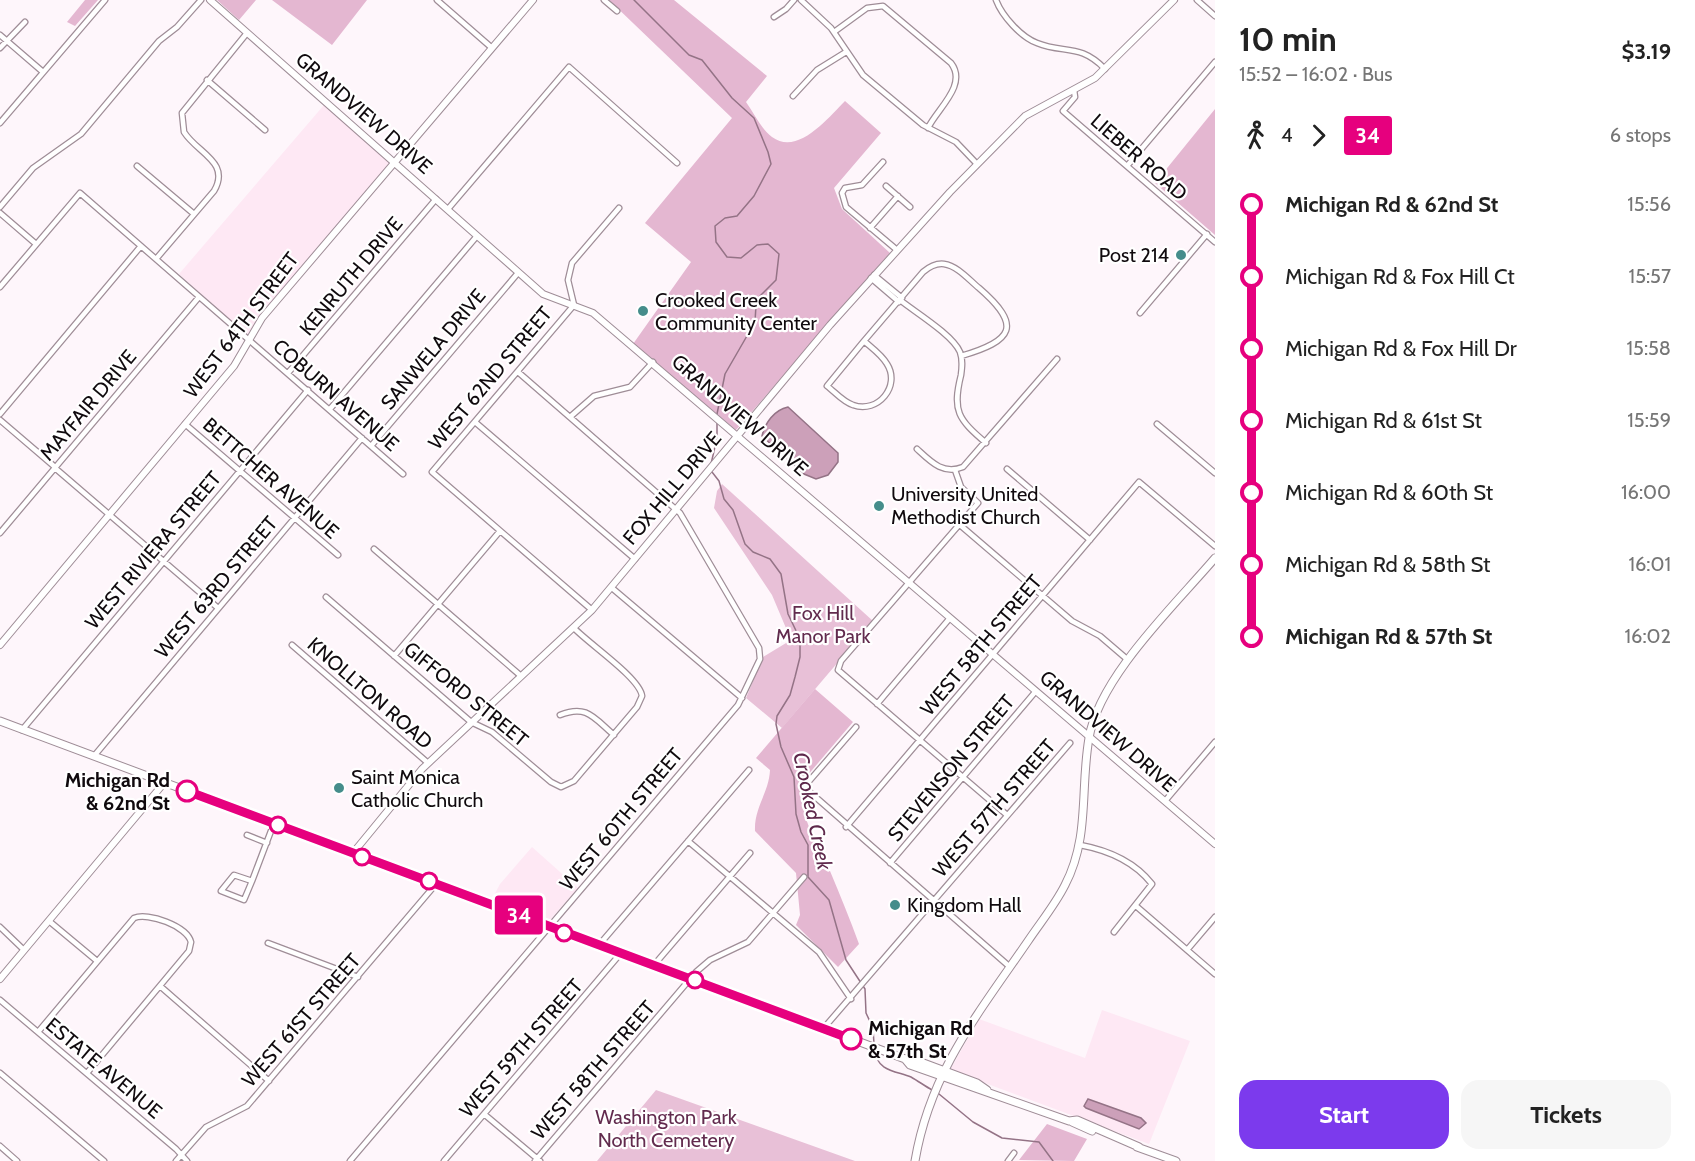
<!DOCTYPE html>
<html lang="en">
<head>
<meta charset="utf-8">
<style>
	body { margin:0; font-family:Cabin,sans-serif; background:#f6f6f6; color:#222; height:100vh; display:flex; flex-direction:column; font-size:22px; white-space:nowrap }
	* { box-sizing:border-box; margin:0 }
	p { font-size:20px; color:#767676 }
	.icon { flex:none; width:33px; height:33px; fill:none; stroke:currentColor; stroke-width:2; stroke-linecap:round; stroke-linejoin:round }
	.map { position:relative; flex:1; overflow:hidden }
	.panel { display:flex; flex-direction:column; background:#fff; width:480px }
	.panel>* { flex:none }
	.badge { padding:0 12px; border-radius:4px; font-size:21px; line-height:39px }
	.map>.badge { position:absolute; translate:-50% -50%; box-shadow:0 0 0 3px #fff }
	.legs { display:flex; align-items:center; gap:9px; height:66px; padding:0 24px; font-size:20px }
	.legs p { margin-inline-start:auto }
	.head { display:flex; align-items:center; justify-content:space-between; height:102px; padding:0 24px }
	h1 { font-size:33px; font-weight:700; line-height:45px }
	.action { display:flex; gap:12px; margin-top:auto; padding:12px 24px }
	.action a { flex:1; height:69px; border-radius:18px; background:#7c3aed; color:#fff; font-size:24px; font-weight:700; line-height:69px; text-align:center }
	.action a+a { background:#f6f6f6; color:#222 }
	ul { padding:0 24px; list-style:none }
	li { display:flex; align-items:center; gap:21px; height:72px; font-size:22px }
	li i { display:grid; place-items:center; width:9px; height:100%; margin:0 8px; background:currentColor }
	li i::after { content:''; width:15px; height:15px; margin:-8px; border:4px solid; border-radius:50%; background:#fff }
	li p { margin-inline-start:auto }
	li:first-child i { background:linear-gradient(#0000 50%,currentColor 0) }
	li:last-child i { background:linear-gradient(currentColor 50%,#0000 0) }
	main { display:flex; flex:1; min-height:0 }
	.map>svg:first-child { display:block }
	.built { fill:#fee8f4 }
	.green { fill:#e8c0d7 }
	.forest { fill:#e4b7d1 }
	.water { fill:#cca0b9; stroke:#947386; stroke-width:1.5 }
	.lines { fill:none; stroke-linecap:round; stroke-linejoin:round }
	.stream { stroke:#947386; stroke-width:1.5 }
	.street-casing { stroke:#9f8d97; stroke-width:7 }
	.secondary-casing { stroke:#9f8d97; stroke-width:8 }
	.primary-casing { stroke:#9f8d97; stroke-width:9 }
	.street { stroke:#fff; stroke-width:4.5 }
	.secondary { stroke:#fff; stroke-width:6 }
	.primary { stroke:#fff; stroke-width:7 }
	.line-1-casing { stroke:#fff; stroke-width:14 }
	.line-1 { stroke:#e6007e; stroke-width:9 }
	.poi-dot { fill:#458d8b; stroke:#fff; stroke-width:2 }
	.stop-1-dot { fill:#fff; stroke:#e6007e; stroke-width:3 }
	.labels { text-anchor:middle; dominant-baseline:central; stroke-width:4.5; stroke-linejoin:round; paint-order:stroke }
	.street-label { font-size:20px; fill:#100a0e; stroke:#fff }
	.poi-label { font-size:20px; fill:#100a0e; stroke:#fff; text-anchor:start }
	.park-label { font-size:20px; fill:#622b4e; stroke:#fff }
	.stop-label { font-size:20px; font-weight:bold; fill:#100a0e; stroke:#fff; text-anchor:end }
	.water-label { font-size:21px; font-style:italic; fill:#5e284b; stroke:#fff }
</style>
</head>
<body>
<main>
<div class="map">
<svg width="1215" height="1161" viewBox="0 0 1215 1161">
	<rect width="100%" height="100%" fill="#fef6fb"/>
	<path class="built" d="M324,105L390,163L258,318L250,333L246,334L179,274Z
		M532,847L578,888L548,922L491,901L500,884Z
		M1102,1010L1190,1041L1149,1144L950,1070L979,1019L1085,1058Z"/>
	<path class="green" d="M722,484L873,621L782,728L746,698L763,657L791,640L772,595L714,508L717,491Z
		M656,1090L855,1161H597Z"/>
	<path class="forest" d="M85,0H98L75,26L67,22Z
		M217,0H256L239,20Z
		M272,0H367L332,45Z
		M609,0H674L767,76L746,102C754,113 761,129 772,137C798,156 828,118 845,101L881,133L834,188L842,209L890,253L736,430L633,344L691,262L645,223L732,118Z
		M1215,109V235L1155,183Z
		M815,689L853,722L801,783C801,823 815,836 830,871C840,895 850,919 859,944L838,967L796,925L800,915L796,873L755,831C754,807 769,793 770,770L756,758Z
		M1047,1124L1087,1139L1074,1161L1019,1160Z"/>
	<path class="water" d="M788,407L838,453V462L828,475L816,479L804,474L762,436C765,423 774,410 788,407Z
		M1088,1099L1141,1118L1146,1123L1139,1129L1086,1108L1084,1106Z"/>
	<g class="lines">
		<path class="stream" d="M634,0L689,55L702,60L732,98L754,118L768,152L771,164L754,196L737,216L725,218L715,226L716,242L727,257L741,258L757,245L768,244L779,254L776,280L760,296L756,305L755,322L725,374L717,414
			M711,464L717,438V422
			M712,472L719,481L724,499L733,510L745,544L753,552L770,559L781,574L788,614L800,639V657L795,677L790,695L777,716L776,724L781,747L794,777L796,814L801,832L808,845V877L829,900L846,960L865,989L866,1013L873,1028L874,1044
			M875,1051C877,1071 896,1071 911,1077C918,1081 925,1086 932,1090
			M939,1094L973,1122L1002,1138L1039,1142L1053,1161"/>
		<g class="street-casing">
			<path id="street" d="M437,0L492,48
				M604,0L617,11
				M801,0L831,28L863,75L923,125L956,142L977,164
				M996,0C1002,16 1021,37 1037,43C1064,54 1080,43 1105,69
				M1197,0L1215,16
				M774,17L786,9L794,0
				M834,32L867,8L883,6L951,63C968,85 937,109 928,128
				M0,35L43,72
				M0,48L25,22
				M207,80L265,130
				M1074,90L1075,97L1063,111L1215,242
				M793,96L817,70L846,52
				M0,123L105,0
				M883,162L862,185L845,188L842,193L846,207L897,250
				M137,166L194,214
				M1127,166L1215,62
				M886,186L910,207
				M0,207L33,168L81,134L159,41L177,27L201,0
				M448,209L569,67L677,163
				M0,213L36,244
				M870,228L898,196
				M156,259L214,191C231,162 197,153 184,132L182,113L247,33
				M874,275L902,298
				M871,278L899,302
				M0,287L80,193L403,474
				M900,300C915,312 953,335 960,352C963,360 962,367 961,375C952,411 958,419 986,443
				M1140,313L1207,234
				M864,341L923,272C929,267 936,263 944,264C958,266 969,280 979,288C1023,326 1013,341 961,356
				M864,341C872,348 882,355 887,364C901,386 878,414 853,405C843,402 835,392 827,386Z
				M288,373L436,199
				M330,409L477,236
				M0,414L141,246
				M570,417L594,396L630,387L653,362
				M0,420L55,467
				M475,422L635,559
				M185,424L338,555
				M1157,424L1215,473
				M371,446L518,273
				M917,449C931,462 943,475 963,467L1057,359
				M55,468L218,608
				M1007,469L1090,540
				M955,470L961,487L978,503L841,661L838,670L1007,815
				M960,525L1072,621L1100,636L1128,660
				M0,533L199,297
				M374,549L521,676
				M612,588L742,698
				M326,597L471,722L492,732L551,782L561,787L574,781L637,707L642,696C640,678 589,644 574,628
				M592,610L432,472L574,305L568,280L572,263L619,208
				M292,645L428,763
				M394,656L500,531
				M877,704L950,618
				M560,715C587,704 594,718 614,735
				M856,727L804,787L1010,967
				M22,730L308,390
				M94,756L362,438
				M1165,801L1215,742
				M846,827L1139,482L1215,546
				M247,835L267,843
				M688,841L819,952L851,999
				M1080,845C1107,850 1134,861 1152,884L1114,932
				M890,863L1036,691
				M234,875L252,881L244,900L221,891Z
				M252,881L274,823
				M1136,906L1215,974
				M49,921L97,961
				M0,927L24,950
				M268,943L358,977
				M599,945L749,770
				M1187,950L1215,917
				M654,965L750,853
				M160,986L269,1081
				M0,1000L176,1149L187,1161
				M823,1029L1070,743
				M38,1032L134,918C148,912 187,926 191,942L189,951L87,1073
				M0,1073L104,1161
				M484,1114L540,1161
				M0,1146L17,1161
				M176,1161L206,1127L247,1106L436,884
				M350,1161L738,705L760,659L759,648L680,513L518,372
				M444,1161L621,953
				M535,1161L696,972L710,960L748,942L804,877
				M1008,1161L1014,1153"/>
		</g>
		<g class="secondary-casing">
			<path id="secondary" d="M210,0L543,294L593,313L1215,844
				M0,645L234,366L262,318L533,0
				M353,853L422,769L592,610L830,325L950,192L1025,116L1095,78L1174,0
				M0,979L164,783"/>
		</g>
		<g class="primary-casing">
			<path id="primary" d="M0,721L892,1054L905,1059L910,1065C963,1084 1016,1102 1069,1121L1077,1120L1139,1147
				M905,1059L910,1058L977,1083L987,1090
				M1072,1122L1092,1131
				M1137,1147L1176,1161
				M915,1161C930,1072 978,1014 1028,941C1040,923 1055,905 1065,885C1090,837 1080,789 1089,738C1099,677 1175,605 1215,558"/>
		</g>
		<use href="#street" class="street"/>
		<use href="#secondary" class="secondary"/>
		<use href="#primary" class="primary"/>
	</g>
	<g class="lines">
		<g class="line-1-casing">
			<path id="line-1" d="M187,791L851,1039"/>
		</g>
		<use href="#line-1" class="line-1"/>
	</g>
	<g class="poi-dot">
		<circle cx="1181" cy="255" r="6"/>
		<circle cx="643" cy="311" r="6"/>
		<circle cx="879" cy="506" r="6"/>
		<circle cx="339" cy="788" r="6"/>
		<circle cx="895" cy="905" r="6"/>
	</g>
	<g class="stop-1-dot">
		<circle cx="187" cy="791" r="10"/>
		<circle cx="278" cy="825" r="8"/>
		<circle cx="362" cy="857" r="8"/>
		<circle cx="429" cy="881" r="8"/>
		<circle cx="564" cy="933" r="8"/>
		<circle cx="695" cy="980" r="8"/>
		<circle cx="851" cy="1039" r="10"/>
	</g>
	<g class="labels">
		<g class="street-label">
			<text transform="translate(364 113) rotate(41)">GRANDVIEW DRIVE</text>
			<text transform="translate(1139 157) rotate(41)">LIEBER ROAD</text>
			<text transform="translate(351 276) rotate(-50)">KENRUTH DRIVE</text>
			<text transform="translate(241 325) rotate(-53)">WEST 64TH STREET</text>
			<text transform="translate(433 349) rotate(-50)">SANWELA DRIVE</text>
			<text transform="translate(490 378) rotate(-50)">WEST 62ND STREET</text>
			<text transform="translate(336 395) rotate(41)">COBURN AVENUE</text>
			<text transform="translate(88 405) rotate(-50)">MAYFAIR DRIVE</text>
			<text transform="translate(740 415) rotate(41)">GRANDVIEW DRIVE</text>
			<text transform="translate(271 478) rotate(41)">BETTCHER AVENUE</text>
			<text transform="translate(672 488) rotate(-50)">FOX HILL DRIVE</text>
			<text transform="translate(153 550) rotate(-50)">WEST RIVIERA STREET</text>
			<text transform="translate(216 587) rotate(-50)">WEST 63RD STREET</text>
			<text transform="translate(981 645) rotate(-50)">WEST 58TH STREET</text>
			<text transform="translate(370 693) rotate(41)">KNOLLTON ROAD</text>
			<text transform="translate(466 694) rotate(39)">GIFFORD STREET</text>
			<text transform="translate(1108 731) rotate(41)">GRANDVIEW DRIVE</text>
			<text transform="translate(951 768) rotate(-50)">STEVENSON STREET</text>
			<text transform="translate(994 808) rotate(-49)">WEST 57TH STREET</text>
			<text transform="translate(621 819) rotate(-50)">WEST 60TH STREET</text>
			<text transform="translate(301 1020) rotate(-49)">WEST 61ST STREET</text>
			<text transform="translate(521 1048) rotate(-49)">WEST 59TH STREET</text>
			<text transform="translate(104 1068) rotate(40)">ESTATE AVENUE</text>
			<text transform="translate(593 1070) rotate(-49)">WEST 58TH STREET</text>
		</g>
		<g class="poi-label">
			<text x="1169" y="255" text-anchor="end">Post 214</text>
			<text x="655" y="300">Crooked Creek<tspan x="655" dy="23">Community Center</tspan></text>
			<text x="891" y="494">University United<tspan x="891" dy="23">Methodist Church</tspan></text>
			<text x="351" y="777">Saint Monica<tspan x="351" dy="23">Catholic Church</tspan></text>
			<text x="907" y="905">Kingdom Hall</text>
		</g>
		<g class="park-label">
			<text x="823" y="613">Fox Hill<tspan x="823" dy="23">Manor Park</tspan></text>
			<text x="666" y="1117">Washington Park<tspan x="666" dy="23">North Cemetery</tspan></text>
		</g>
		<g class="stop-label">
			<text x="170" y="780">Michigan Rd<tspan x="170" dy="23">&amp; 62nd St</tspan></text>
			<text x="868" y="1028" text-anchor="start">Michigan Rd<tspan x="868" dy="23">&amp; 57th St</tspan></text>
		</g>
		<g class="water-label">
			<text transform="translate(813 811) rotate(78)">Crooked Creek</text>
		</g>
	</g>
</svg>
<b class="badge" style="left:519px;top:915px;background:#e6007e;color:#fff">34</b>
</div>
<section class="panel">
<div class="head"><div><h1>10 min</h1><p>15:52 – 16:02 · Bus</p></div><b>$3.19</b></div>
<div class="legs"><svg class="icon" aria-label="walk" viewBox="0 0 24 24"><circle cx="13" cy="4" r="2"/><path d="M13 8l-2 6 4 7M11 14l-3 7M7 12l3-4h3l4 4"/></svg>4<svg class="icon" aria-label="forward" viewBox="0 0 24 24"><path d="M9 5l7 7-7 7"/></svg><b class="badge" style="background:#e6007e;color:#fff">34</b><p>6 stops</p></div>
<ul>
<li><i style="color:#e6007e"></i><b>Michigan Rd &amp; 62nd St</b><p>15:56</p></li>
<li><i style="color:#e6007e"></i><span>Michigan Rd &amp; Fox Hill Ct</span><p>15:57</p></li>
<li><i style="color:#e6007e"></i><span>Michigan Rd &amp; Fox Hill Dr</span><p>15:58</p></li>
<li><i style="color:#e6007e"></i><span>Michigan Rd &amp; 61st St</span><p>15:59</p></li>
<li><i style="color:#e6007e"></i><span>Michigan Rd &amp; 60th St</span><p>16:00</p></li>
<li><i style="color:#e6007e"></i><span>Michigan Rd &amp; 58th St</span><p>16:01</p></li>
<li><i style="color:#e6007e"></i><b>Michigan Rd &amp; 57th St</b><p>16:02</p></li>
</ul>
<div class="action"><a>Start</a><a>Tickets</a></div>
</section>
</main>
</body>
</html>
